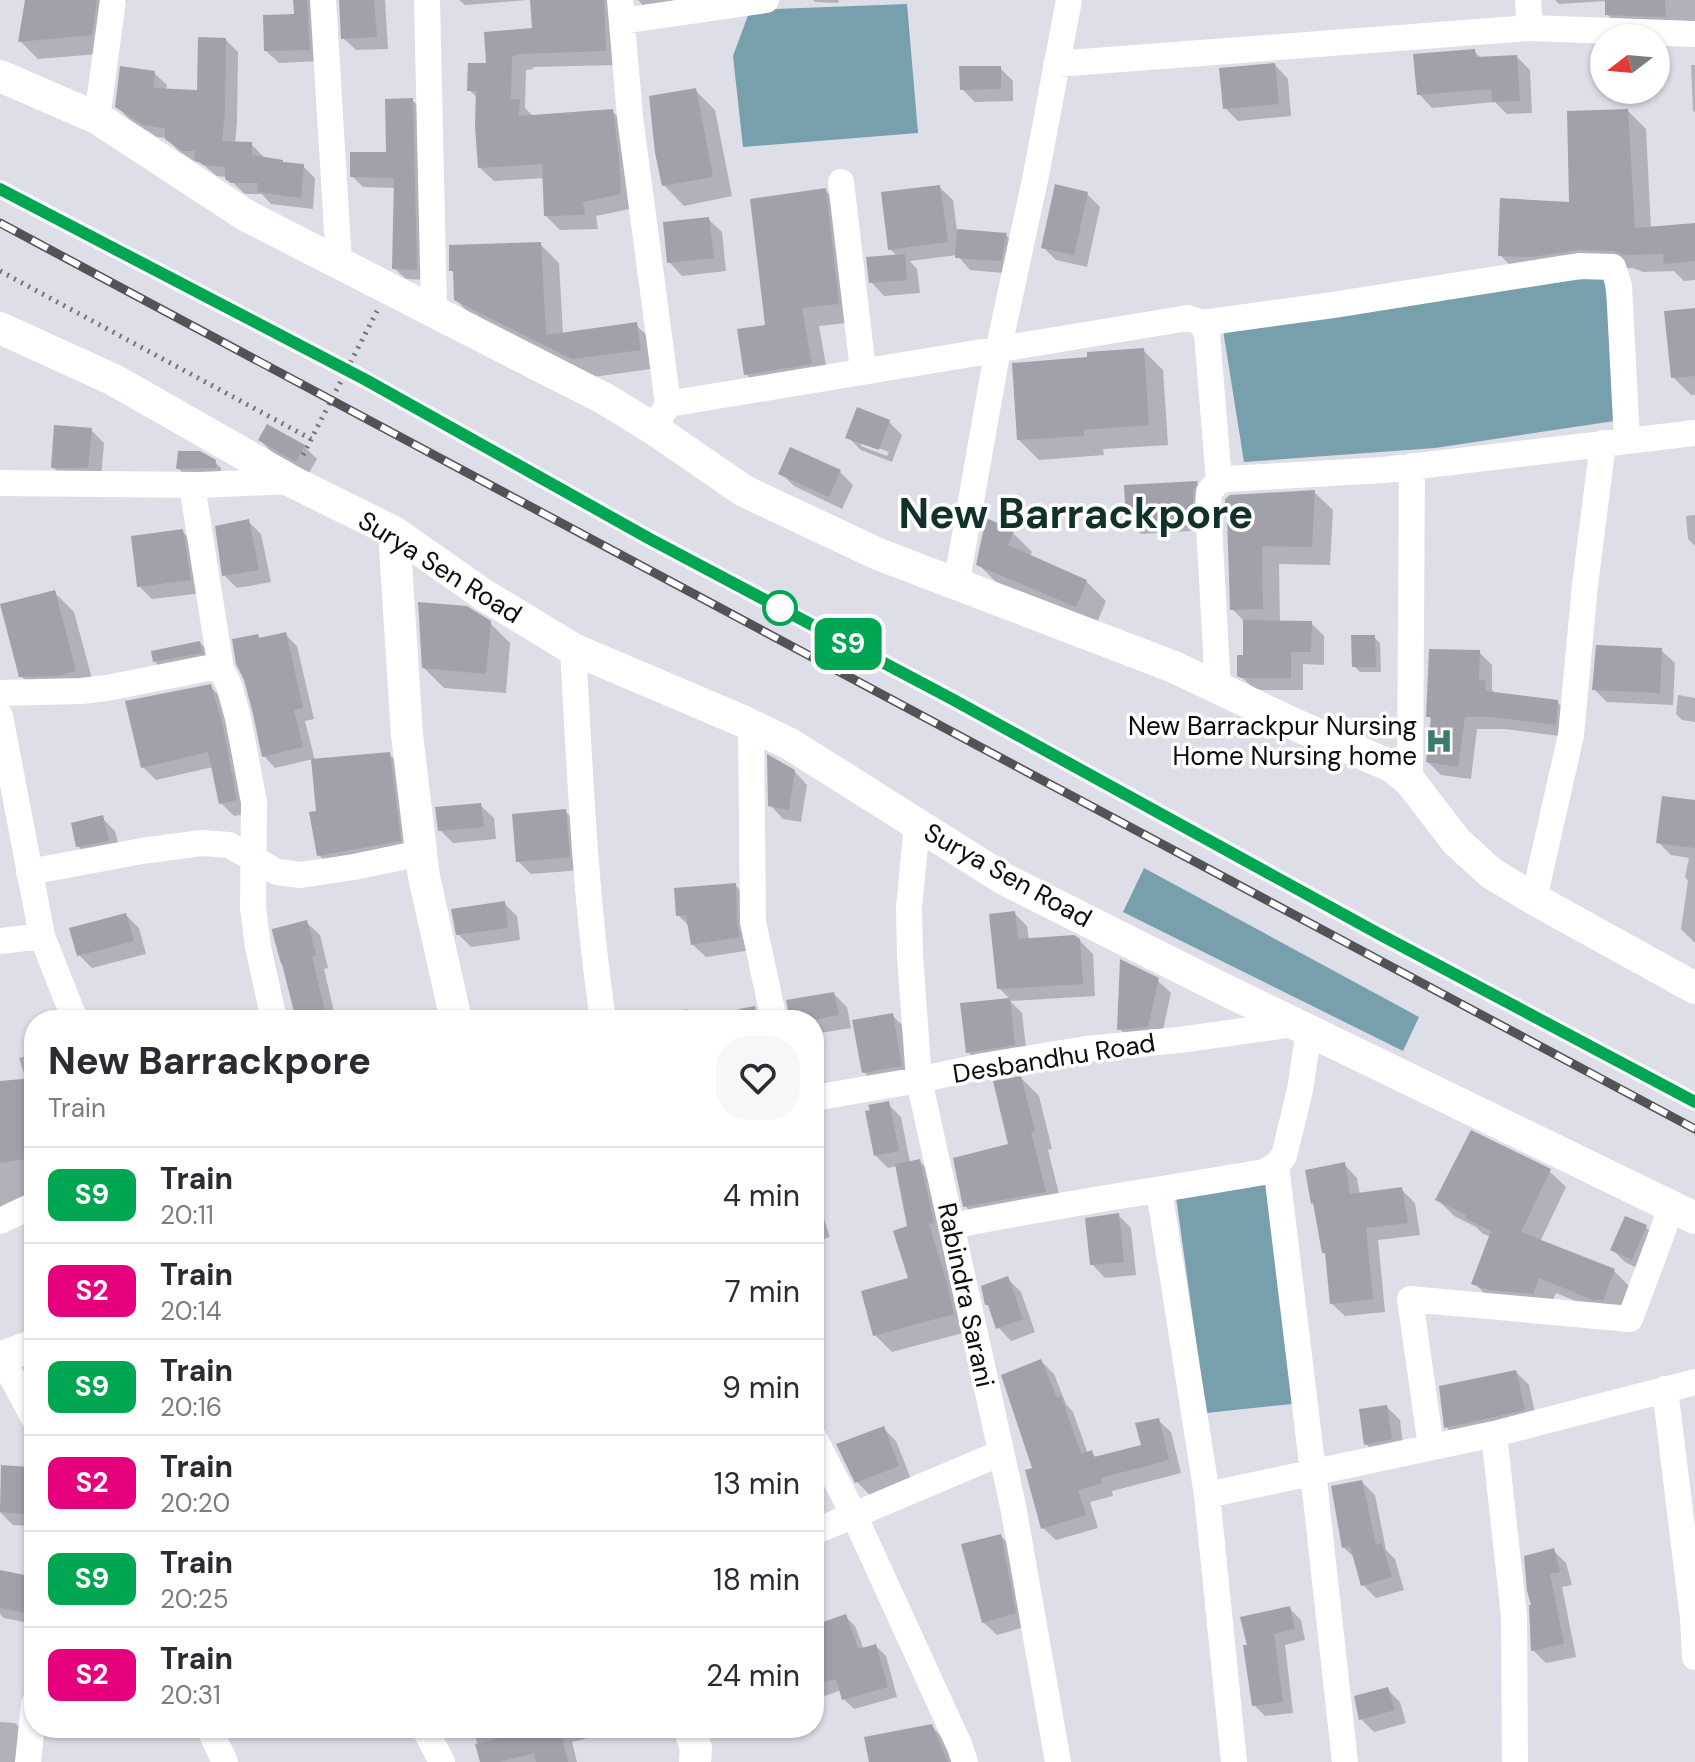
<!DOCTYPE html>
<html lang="en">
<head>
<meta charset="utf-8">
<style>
	body { margin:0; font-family:"DM Sans",sans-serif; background:#f7f7f7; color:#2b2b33; height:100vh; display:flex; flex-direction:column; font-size:30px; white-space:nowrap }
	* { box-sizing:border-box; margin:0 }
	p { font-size:26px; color:#7c7c81 }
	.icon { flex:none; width:44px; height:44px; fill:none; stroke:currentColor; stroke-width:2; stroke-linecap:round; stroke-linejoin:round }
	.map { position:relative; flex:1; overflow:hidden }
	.sheet { position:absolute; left:24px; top:1010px; width:800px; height:728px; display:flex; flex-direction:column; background:#fff; border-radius:32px; box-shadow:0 2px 6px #0004 }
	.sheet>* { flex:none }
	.badge { padding:0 16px; border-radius:12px; font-size:28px; line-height:52px }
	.needle { width:52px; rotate:254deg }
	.controls { position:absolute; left:1590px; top:24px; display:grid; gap:16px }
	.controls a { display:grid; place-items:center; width:80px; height:80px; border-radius:50%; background:#fff; box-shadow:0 2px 6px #0004; font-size:40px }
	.map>.badge { position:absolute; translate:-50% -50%; box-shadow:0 0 0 4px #fff }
	.round { display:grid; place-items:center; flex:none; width:84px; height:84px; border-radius:32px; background:#f7f7f7 }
	.summary { display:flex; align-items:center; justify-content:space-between; height:136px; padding:0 24px }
	h1 { font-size:38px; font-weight:800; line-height:60px }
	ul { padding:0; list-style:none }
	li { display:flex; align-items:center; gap:24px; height:96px; padding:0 24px; border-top:2px solid #e1e1e2 }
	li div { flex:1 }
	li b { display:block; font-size:30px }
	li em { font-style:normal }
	li .badge { min-width:88px; font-weight:700; text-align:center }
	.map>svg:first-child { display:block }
	.water { fill:#779fac }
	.shadow { fill:#0003; fill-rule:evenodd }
	.building { fill:#a1a1aa }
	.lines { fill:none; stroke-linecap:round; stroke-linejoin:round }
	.path { stroke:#727279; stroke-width:5; stroke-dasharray:2 6; stroke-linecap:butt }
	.minor { stroke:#fff; stroke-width:26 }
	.tertiary { stroke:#fff; stroke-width:32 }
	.rail-casing { stroke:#525257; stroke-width:9 }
	.rail { stroke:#fff; stroke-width:6; stroke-dasharray:18; stroke-linecap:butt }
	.line-casing { stroke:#fff; stroke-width:18 }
	.line { stroke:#00a651; stroke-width:12 }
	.stop-dot { fill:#fff; stroke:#00a651; stroke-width:4 }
	.labels { text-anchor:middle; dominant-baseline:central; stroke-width:7; stroke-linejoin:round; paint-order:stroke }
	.street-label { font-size:26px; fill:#0d0d10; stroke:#fff }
	.poi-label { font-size:26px; fill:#0d0d10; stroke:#fff; text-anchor:end }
	.town-label { font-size:42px; font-weight:bold; fill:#113129; stroke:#fff }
</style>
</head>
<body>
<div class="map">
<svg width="1695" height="1762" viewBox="0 0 1695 1762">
	<rect width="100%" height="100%" fill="#dedee8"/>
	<path class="water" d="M907,4L918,133L743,147L733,56L750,10Z
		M1604,276L1621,420L1435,448L1244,462L1223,330Z
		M1144,868L1419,1017L1403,1051L1123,912Z
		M1268,1182L1292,1404L1206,1413L1176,1197Z"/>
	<path class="shadow" d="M28,0H127L126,3L119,8L110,53L38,59L20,41Z
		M295,0H325L321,61L279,63L266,51L296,16Z
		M341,0H385L388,49L356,50L343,38Z
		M459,0H528L465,5Z
		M532,0H628L619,65L533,67V69L526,70L525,108L534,117L613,112L627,126L634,208L596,216L598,229L560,230L546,216L545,178L494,181L479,167L478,98L469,90L489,65L534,30Z
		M638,0H755L653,16Z
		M813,0H839L838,3L815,2Z
		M1555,0H1695V30L1620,27L1607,14V1L1559,4Z
		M226,40L238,52L237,124L235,143L251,144L263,156V159L285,164L303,166L315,178L313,209L271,204L262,194H245L227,177L217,176L200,162H196L179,151L166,138L157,137L129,119L117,106L154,73L167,85L166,91L199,92Z
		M1474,51L1482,59L1517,57L1530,70L1532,113L1507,114L1495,102L1432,108L1419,94Z
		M1275,65L1288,79L1291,116L1238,121L1225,108Z
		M1691,65H1695V112L1693,111Z
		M1000,68L1013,81V101L975,102L962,89Z
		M695,90L715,110L732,196L684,206L664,185Z
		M412,100L424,111L427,280L406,279L394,268L396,188L363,187L352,176L388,154Z
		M1628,111L1646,129L1651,229L1695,225V280L1684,281L1674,271L1643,272L1633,268L1599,267L1518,273L1500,255L1571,204Z
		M939,187L953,200L957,231L1006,235L1019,248L1014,274L970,270L957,255L910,261L917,269L920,293L884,296L871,282L897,256L890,249Z
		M825,190L843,208L856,322L819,326L829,382L764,392L746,374Z
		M1087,194L1100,207L1087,267L1056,260L1043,247Z
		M708,219L722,232L726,271L682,276L669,262Z
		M540,244L559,263L563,334L636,325L655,343L658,368L593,377L475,319L456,300L455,274L451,270Z
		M1695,310V395H1691L1673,377Z
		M1143,350L1163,370L1168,445L1103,449L1104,455L1039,460L1019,440L1089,359Z
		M889,422L902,435L892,462L861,450L848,437ZM861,441L889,452L887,456L861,446Z
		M91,430L104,443L101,480H66L53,467Z
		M260,440L304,446L317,459L309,473L273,453Z
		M214,461L221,468V474H184L178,468Z
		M840,472L853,485L842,509L794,486L781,473Z
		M1197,483L1209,496L1205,530L1141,534L1128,521Z
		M1314,492L1333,510L1330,565L1279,564L1280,623H1311L1324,636V665L1303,664V690H1256L1239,675L1245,657V622L1232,609L1229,518Z
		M1695,515V546L1688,539L1686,516Z
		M248,521L261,534L271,582L237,588L224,575Z
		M182,531L195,544L203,593L152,599L139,586Z
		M1012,532L1032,552L1030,557L1086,581L1106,601L1096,625L998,584L978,564Z
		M54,592L74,612L95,690L41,696L21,676Z
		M490,623L510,643L506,693L444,688L424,668Z
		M285,634L297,646L314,719L305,721L315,761L389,754L406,771L416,857L335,872L319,855L318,813L313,759L275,768L264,756L258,636L261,639Z
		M1374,637L1380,643L1381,672H1360L1354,666Z
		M200,643L213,656L168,675L155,662Z
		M1661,650L1675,663L1673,705L1607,702L1594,689Z
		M1479,652L1492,665V690L1497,695L1557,702L1570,715L1568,737L1505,729H1477L1471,779L1441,775L1428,762L1433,721L1428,716Z
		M210,686L223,700L249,813L234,816L221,803L213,767L156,780L143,767Z
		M1678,695L1695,698V722L1682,720L1676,714Z
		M794,771L807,785L801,822L783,819L770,805Z
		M1695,803V943L1681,929L1688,881L1685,877L1689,858L1671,855L1658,842Z
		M480,805L494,818L496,839L453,843L440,830Z
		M565,811L578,824L582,870L531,874L518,861Z
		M102,818L115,831L121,854L91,859L78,846Z
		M735,885L748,898L752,950L706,957L692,944L690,927L678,915Z
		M504,903L517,916L520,940L471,947L458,934Z
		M1014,913L1027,926L1029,940H1079L1093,954L1095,996L1010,1001L1022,1013L1027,1057L981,1065L968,1052L962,1005L1011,1000L999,988Z
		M126,915L139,928L146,954L92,968L79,955Z
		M306,922L320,935L328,968L324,969L336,1020H298Z
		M1157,980L1171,993L1161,1039L1132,1042L1120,1029Z
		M834,994L847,1007L851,1028L814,1034V1020H791Z
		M687,1009L698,1020H641Z
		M434,1013L441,1020H407Z
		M892,1015L905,1028L914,1079L877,1086L864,1072Z
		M34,1054V1206L0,1207V1101L32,1098L19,1058Z
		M1021,1078L1039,1096L1052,1149L1048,1150L1063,1210L984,1225L965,1206L1010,1146Z
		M888,1104L901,1117L910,1163L919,1161L937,1178L970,1331L892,1352L875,1335L910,1279L909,1228L897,1166L888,1168L875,1155Z
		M1344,1164L1357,1178L1360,1195L1402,1190L1415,1203L1420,1235L1378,1240L1385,1312L1345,1316L1331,1303L1327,1256L1323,1252L1316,1206L1313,1203Z
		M1549,1171L1566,1187L1540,1242L1614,1271L1630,1287L1619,1316L1611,1315L1556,1293L1549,1309L1490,1299L1474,1283L1491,1237L1483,1234L1476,1227L1454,1216L1438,1200Z
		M814,1201L820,1207L830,1237L814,1242Z
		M1118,1215L1131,1228L1136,1275L1105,1278L1092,1264Z
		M1626,1218L1646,1227L1659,1240L1645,1272L1625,1262L1612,1249Z
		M34,1225V1252L24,1229Z
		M1008,1279L1021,1292L1035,1332L1011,1341L998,1327L991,1308L987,1304Z
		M1041,1361L1054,1374L1066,1404L1073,1412L1088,1454L1092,1453L1097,1458L1144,1446L1158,1420L1171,1432L1181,1473L1112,1491L1113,1496L1090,1502L1098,1528L1056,1540L1043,1528L1034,1469Z
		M1516,1372L1529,1385L1537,1422L1459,1440L1446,1427Z
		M1387,1407L1400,1420L1404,1452L1379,1457L1366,1444Z
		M883,1428L896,1441L911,1479L870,1495L857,1482Z
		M3,1467L30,1469L34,1473V1526L13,1525L0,1512Z
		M1362,1482L1375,1495L1386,1550L1395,1559L1404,1590L1376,1598L1363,1585L1356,1559L1343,1547Z
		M1001,1536L1014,1550L1028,1626L997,1635L983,1622Z
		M1553,1550L1566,1563L1572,1585L1562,1587L1576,1657L1546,1663L1533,1650Z
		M0,1572L34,1579V1624L4,1618L0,1614Z
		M1289,1608L1301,1620L1305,1640L1285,1645L1293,1713L1265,1716L1254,1705L1245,1647Z
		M845,1616L855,1626L864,1650L876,1646L886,1656L897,1697L854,1709L844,1699L841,1690L825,1696L814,1685V1627Z
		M1387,1689L1400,1702L1406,1723L1374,1732L1361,1719Z
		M0,1722L15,1723L28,1736L26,1762H0Z
		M931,1726L952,1747L959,1762H871Z
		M448,1728H466L453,1733Z
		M473,1728H601L603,1734L572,1742L577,1762H482Z"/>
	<path class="building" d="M25,0H97L92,35L18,42Z
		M293,0H307L310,50L264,51L263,15L294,14Z
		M339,0H374L377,37L341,39Z
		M530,0H604L606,51L519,54L520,55L512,56L511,99H520L519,116L613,109L619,158L621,194L583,202L585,215L544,216L542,164L478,168L475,126L476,91H467L468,63H486L484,32L532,28Z
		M1605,0H1665L1666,17L1605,15Z
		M198,37L226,38L225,111L222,141L252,142V155L283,160V162L304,164L301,198L257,192L258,183H231L225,179V167L203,165L194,159L195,151H182L165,139V128L143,125L115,107L120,66L155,71L153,88L197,90Z
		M1475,49L1476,57L1517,55L1520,101L1492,102L1491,89L1417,95L1413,54Z
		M1275,63L1279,104L1223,109L1219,68Z
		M959,66H1001V89L960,90Z
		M696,88L713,177L662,186L655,153L649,96Z
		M413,98L417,270L392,269L394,178L350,177V152H386L385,99Z
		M1628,109L1635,228L1695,223V261L1664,264L1663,254L1624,255L1613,251L1579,250L1531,257L1498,256L1500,198L1569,202L1567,111Z
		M1055,184L1088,192L1074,255L1041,248Z
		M940,185L948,242L888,250L881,192Z
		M826,188L839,304L802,308L812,364L744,375L737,329L765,325L750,199Z
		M709,217L714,258L667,263L663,222Z
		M957,229L1007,233L1001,261L955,258Z
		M541,242L546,335L637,322L641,350L572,359L454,300L453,271H449V245Z
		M905,254L907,280L869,283L866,257Z
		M1695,308V376L1671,378L1664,311Z
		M1144,348L1149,425L1084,430V436L1017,440L1012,363L1087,357V352Z
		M857,407L890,420L879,450L845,438Z
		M267,424L305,445L296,462L258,440Z
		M54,425L92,428L88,468H51Z
		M790,447L841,470L829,497L778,474Z
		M178,451H200L216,460V468L176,469Z
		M1198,481L1193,491V518L1126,522L1124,485Z
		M1315,490L1312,547L1262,546L1263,609L1230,610L1227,516H1225V499L1230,495Z
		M986,518L1014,530L1008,545L1087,580L1076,607L976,565Z
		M249,519L259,570L222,576L215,526Z
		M183,529L191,580L137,587L131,536Z
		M55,590L76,671L57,676L19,677L0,604Z
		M418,602L467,606L491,621L486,674L422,668Z
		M1243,620L1312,621L1311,652H1291V678H1241L1237,676V655H1243Z
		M286,632L303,708L294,710L303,747L262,757L253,714L244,680L236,664L232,639L258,634L259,638Z
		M1351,635H1375L1376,667H1352Z
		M200,641L202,653L153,662L151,651Z
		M1596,645L1662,648L1660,693L1592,690Z
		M1429,649L1480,650L1479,680H1485L1486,691L1558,700L1556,725L1491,717H1465L1458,767L1426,762L1431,717H1426Z
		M211,684L222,722L237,800L219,804L208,752L141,768L125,701Z
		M390,752L401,841L317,856L309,812L316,811L311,759Z
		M767,754L795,770L789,810L768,806Z
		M1662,796L1695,800V848L1656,843Z
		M481,803L484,827L438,831L435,807Z
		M566,809L570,857L516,862L512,814Z
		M103,815L109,841L76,847L71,823Z
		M736,883L737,922L740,937L691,945L686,915L676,916L674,888Z
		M505,901L508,928L456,935L451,909Z
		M1015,911L1018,939L1074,935L1080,939L1083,984L997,989L989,914Z
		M126,913L134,941L77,956L69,928Z
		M307,920L316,955L312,956L327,1020H296L282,964H281L272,931V929Z
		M1120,959L1159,978L1148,1027L1117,1030Z
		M834,992L839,1015L811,1020H790L786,1000Z
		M1010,998L1015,1045L966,1053L960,1003Z
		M755,1006L758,1020H740L739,1009Z
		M893,1013L902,1066L862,1073L852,1020Z
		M1021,1076L1035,1131L1031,1132L1046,1192L963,1207L953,1158L1008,1144L993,1081Z
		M34,1078V1158L0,1163V1081Z
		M889,1101L899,1151L874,1156L865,1111L870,1110L868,1105Z
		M1471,1130L1551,1169L1521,1232L1615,1269L1603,1300H1593L1539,1278L1533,1294L1489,1290L1471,1284L1491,1231L1465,1218L1466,1215L1435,1200Z
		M920,1159L934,1223L929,1224L947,1283L954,1314L873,1336L861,1291L908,1278L893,1231L907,1226L895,1164Z
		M1345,1162L1350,1194L1402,1187L1408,1223L1366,1228L1373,1299L1330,1304L1325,1253H1322L1313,1203L1311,1204L1305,1170Z
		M1119,1213L1124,1262L1090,1265L1085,1218Z
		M1625,1216L1647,1225L1632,1260L1610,1250Z
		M1008,1276L1023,1319L996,1329L988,1305H985L981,1286Z
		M1041,1359L1057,1398L1061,1396L1081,1454L1092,1450L1094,1457L1141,1445L1135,1423L1159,1418L1169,1460L1101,1478L1102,1483L1078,1490L1086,1515L1041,1529L1025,1470L1032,1468L1001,1375Z
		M1516,1370L1525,1410L1444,1428L1439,1386Z
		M1387,1405L1392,1439L1364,1445L1359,1409Z
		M884,1426L899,1466L855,1483L836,1444Z
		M1,1465L31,1467L27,1515L0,1512Z
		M1362,1480L1376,1545L1382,1543L1392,1577L1361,1586L1350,1546L1342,1548L1331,1486Z
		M1001,1534L1016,1613L982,1623L961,1544Z
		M1554,1548L1560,1572L1550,1574L1564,1644L1531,1651L1529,1605H1531L1527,1591L1524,1556Z
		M0,1570L34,1577V1599L31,1614L0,1608Z
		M1290,1606L1295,1629L1274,1634L1283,1702L1252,1706L1243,1645H1247L1240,1617Z
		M846,1614L858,1649L876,1644L888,1687L842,1700L836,1679L814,1686V1625Z
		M1388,1687L1395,1710L1359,1720L1354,1696Z
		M932,1724L948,1762H869L864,1737Z
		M519,1728H560L568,1762H536L534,1753L499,1762H480L475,1744L520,1733Z"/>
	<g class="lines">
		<path class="path" d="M0,271L311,439
			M303,455L377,311"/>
		<path class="minor" d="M323,0L339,263
			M427,0L434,311
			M620,0L630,117L668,404
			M622,21L766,0
			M1530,28L1695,34
			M1056,64L1530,28L1528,0
			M97,118L113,0
			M841,182L863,370
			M1202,323L1333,305L1579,266L1613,267L1619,286L1627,441
			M654,429L668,404L1188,318L1202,323L1207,334L1219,481
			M0,483L200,485L291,481
			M192,485L221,669
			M956,586L995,365L1036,175L1069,0
			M573,649C580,773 585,897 603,1020
			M1218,688L1208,507L1209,492L1219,481L1228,479L1384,470L1695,433
			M0,693L81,691L107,688L208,668L221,669L229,685L238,718L254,802L253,908L258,947L274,1020
			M0,716L42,936L75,1020
			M751,725L753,922L774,1020
			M1410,781L1412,466
			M917,824L909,908L910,956L919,1080L1013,1506L1058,1762
			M29,872L142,851L201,843L229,845L277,872L301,875L354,867L421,853
			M1534,899L1571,735L1585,585L1603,443
			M0,941L42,936
			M814,1098L919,1080L983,1066L1086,1049L1179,1040L1294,1024
			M1276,1165L1313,1472L1345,1762
			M1159,1190L1207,1495L1234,1762
			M0,1221L34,1205
			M951,1226C1055,1205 1160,1190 1264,1172L1276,1165L1284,1156L1300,1090L1309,1030
			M1,1357L34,1418
			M1665,1389L1693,1618L1695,1657
			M1494,1434L1514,1616L1515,1762
			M814,1438L854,1515L960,1747L965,1762
			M1431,1447L1410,1299L1630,1319L1672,1206
			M1207,1495L1494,1434L1695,1382
			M814,1532L1001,1453
			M209,1728L225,1762
			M424,1728L442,1762
			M28,1762L34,1704"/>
		<path class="tertiary" d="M0,76L97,118L247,216L605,399L654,429L744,491L878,554L1174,667L1296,725L1391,766L1410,781L1456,841L1491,873L1534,899L1695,988
			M0,328L114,380L291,481L394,532L484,595L573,649L740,720L790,744L1004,879L1213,984L1695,1218
			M394,532L407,735L424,877L456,1020
			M0,1358L34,1345
			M689,1728L696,1748L695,1762"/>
		<g class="rail-casing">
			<path id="rail" d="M0,189L366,380L650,539L952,699L1379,934L1695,1102
				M0,223L1695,1129"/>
		</g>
		<use href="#rail" class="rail"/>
	</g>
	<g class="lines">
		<g class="line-casing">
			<path id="line" d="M0,189L366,380L650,539L952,699L1379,934L1695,1102"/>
		</g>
		<use href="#line" class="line"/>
	</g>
	<defs>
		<g id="hospital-bare" transform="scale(2.16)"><path d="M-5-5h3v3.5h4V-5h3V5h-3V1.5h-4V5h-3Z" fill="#3a7b6b" stroke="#fff" stroke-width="2.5" paint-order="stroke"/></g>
	</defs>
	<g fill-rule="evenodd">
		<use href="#hospital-bare" x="1439" y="741"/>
	</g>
	<circle class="stop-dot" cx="780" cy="608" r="16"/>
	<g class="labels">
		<g class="street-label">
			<text transform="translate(440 567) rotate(32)">Surya Sen Road</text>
			<text transform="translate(1008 875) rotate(29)">Surya Sen Road</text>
			<text transform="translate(1054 1058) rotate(-9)">Desbandhu Road</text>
			<text transform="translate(966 1295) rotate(78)">Rabindra Sarani</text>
		</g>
		<g class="poi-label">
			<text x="1417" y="726">New Barrackpur Nursing<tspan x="1417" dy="30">Home Nursing home</tspan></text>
		</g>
		<g class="town-label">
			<text x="1076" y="513">New Barrackpore</text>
		</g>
	</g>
</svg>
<div class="controls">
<a><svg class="needle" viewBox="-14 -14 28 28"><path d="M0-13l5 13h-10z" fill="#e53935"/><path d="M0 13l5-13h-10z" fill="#7c7c81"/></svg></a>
</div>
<b class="badge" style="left:848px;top:644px;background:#00a651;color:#fff">S9</b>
<section class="sheet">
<div class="summary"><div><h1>New Barrackpore</h1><p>Train</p></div><a class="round"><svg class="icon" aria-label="heart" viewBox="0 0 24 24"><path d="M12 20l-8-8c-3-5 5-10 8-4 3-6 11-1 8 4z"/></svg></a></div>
<ul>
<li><span class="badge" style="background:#00a651;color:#fff">S9</span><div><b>Train</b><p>20:11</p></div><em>4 min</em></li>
<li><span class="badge" style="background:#e6007e;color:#fff">S2</span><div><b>Train</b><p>20:14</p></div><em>7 min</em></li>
<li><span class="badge" style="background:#00a651;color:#fff">S9</span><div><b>Train</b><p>20:16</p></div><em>9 min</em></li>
<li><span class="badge" style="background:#e6007e;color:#fff">S2</span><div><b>Train</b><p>20:20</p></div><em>13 min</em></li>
<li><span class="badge" style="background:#00a651;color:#fff">S9</span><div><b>Train</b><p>20:25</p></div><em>18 min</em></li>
<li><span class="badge" style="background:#e6007e;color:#fff">S2</span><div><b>Train</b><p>20:31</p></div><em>24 min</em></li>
</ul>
</section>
</div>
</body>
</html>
